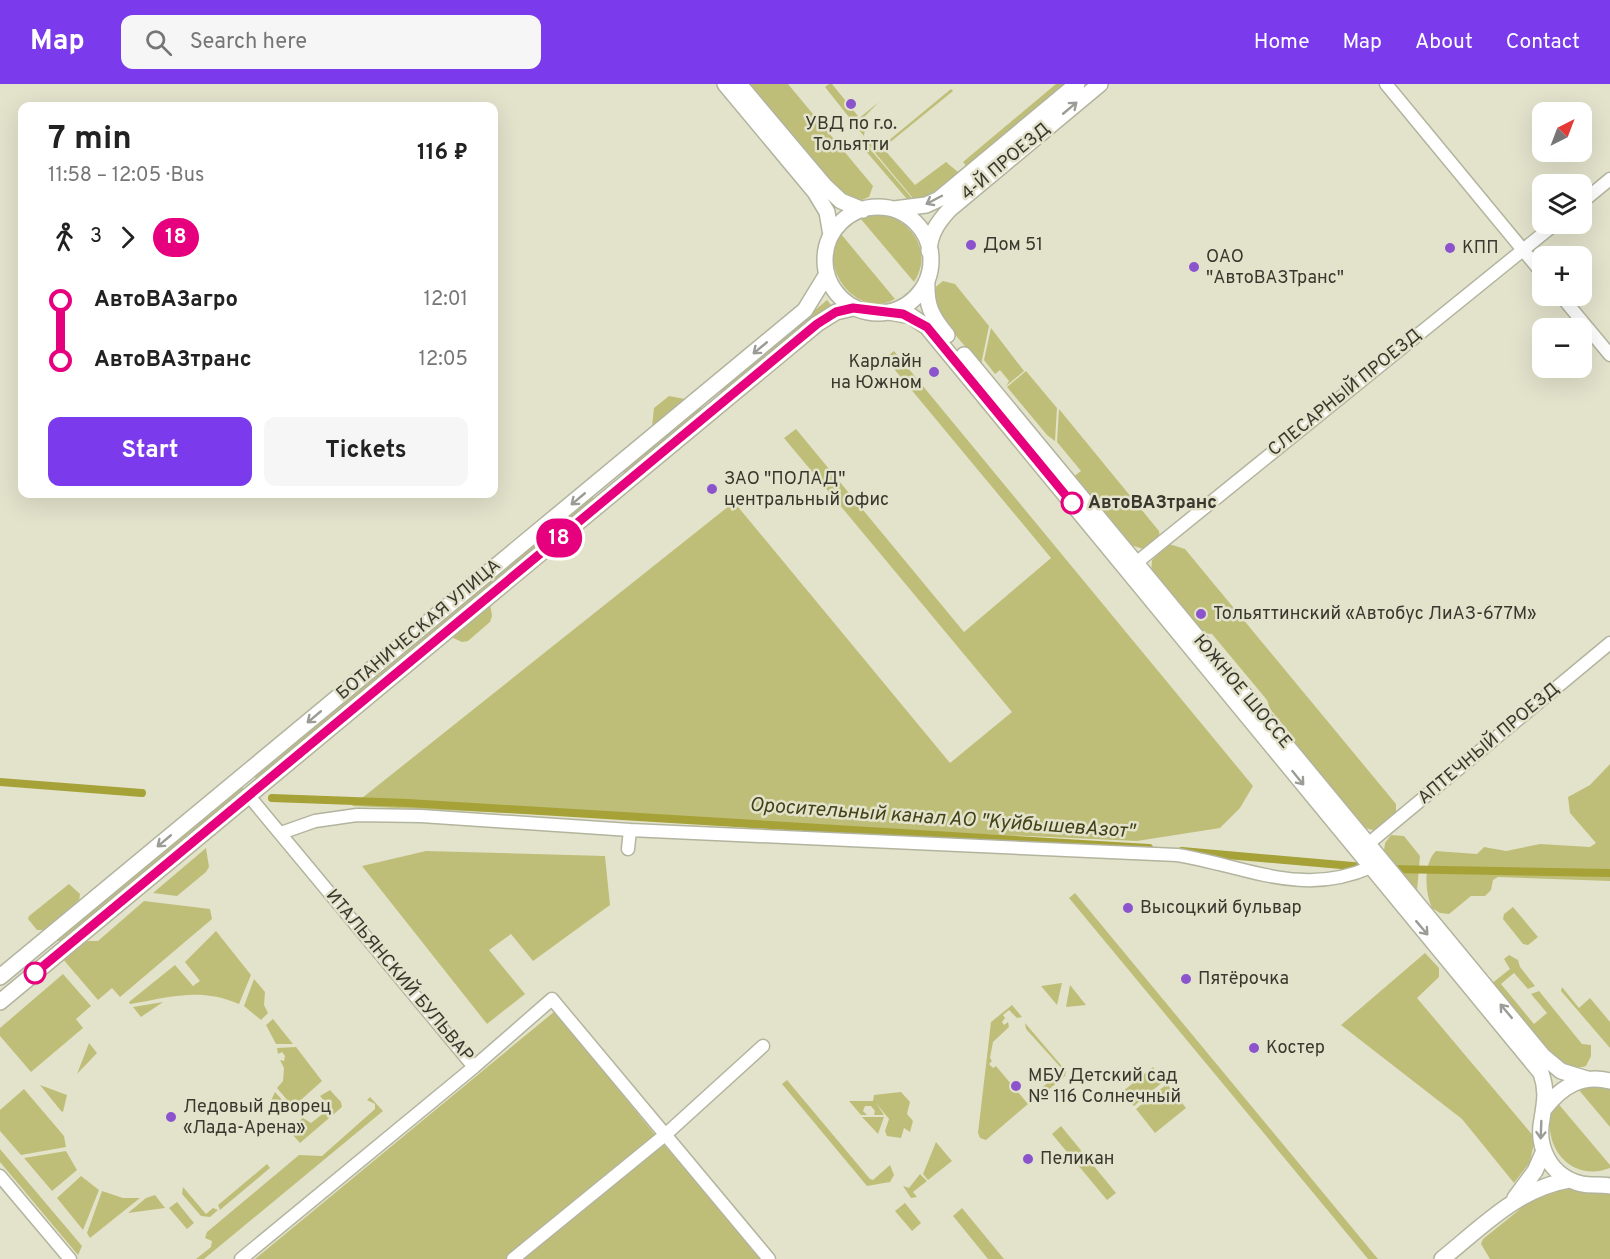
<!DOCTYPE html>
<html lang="en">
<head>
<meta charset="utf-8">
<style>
	body { margin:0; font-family:Overpass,sans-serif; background:#f6f6f6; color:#222; height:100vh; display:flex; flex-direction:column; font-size:22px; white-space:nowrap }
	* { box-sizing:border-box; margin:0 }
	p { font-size:20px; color:#767676 }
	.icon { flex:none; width:33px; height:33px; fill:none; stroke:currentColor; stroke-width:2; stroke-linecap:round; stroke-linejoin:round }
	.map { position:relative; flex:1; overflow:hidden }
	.sheet { position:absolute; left:18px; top:18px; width:480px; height:396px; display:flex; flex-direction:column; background:#fff; border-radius:12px; box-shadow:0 6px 24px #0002 }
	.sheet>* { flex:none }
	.badge { padding:0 12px; border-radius:20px; font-size:21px; line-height:39px }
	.needle { width:39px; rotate:42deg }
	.controls { position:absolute; left:1532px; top:18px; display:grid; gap:12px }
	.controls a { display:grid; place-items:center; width:60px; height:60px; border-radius:12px; background:#fff; box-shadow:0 6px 24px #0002; font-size:30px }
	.map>.badge { position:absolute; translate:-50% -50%; box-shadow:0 0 0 3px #fff }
	.legs { display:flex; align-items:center; gap:9px; height:66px; padding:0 30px; font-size:20px }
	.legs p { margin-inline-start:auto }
	.head { display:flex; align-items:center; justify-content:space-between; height:102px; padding:0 30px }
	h1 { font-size:33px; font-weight:700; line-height:45px }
	.action { display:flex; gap:12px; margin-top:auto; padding:12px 30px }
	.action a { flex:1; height:69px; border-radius:12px; background:#7c3aed; color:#fff; font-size:24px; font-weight:700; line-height:69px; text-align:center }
	.action a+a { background:#f6f6f6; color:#222 }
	ul { padding:0 30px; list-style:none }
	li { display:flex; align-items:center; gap:21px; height:60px; font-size:22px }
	li i { display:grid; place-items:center; width:9px; height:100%; margin:0 8px; background:currentColor }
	li i::after { content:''; width:15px; height:15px; margin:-8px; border:4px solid; border-radius:50%; background:#fff }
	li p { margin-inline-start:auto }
	li:first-child i { background:linear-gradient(#0000 50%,currentColor 0) }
	li:last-child i { background:linear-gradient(currentColor 50%,#0000 0) }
	header { display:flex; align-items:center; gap:36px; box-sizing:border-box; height:84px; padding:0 30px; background:#7c3aed; color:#fff }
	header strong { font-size:28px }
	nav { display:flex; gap:33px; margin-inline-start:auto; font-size:21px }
	.search { width:420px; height:54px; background:#f6f6f6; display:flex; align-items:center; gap:15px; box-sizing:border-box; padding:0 21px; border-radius:12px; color:#767676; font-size:22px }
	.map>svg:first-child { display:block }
	.green { fill:#bfbe79 }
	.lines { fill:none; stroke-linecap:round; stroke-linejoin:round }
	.canal { stroke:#a6a238; stroke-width:8 }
	.minor-casing { stroke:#b3b49e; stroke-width:15 }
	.major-casing { stroke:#b3b49e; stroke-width:18 }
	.minor { stroke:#fff; stroke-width:12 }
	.major { stroke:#fff; stroke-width:15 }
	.oneway { stroke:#9c9c97 }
	.line-1-casing { stroke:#fff; stroke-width:14 }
	.line-1 { stroke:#e6007e; stroke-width:9 }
	.poi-dot { fill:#8b54cc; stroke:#e3e3cc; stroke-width:2 }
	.stop-1-dot { fill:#fff; stroke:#e6007e; stroke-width:3 }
	.labels { text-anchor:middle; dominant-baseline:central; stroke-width:5; stroke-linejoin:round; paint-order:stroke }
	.poi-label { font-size:18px; fill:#38382f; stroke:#e3e3cc; text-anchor:start }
	.street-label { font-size:18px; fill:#38382f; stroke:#e3e3cc }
	.stop-label { font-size:18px; font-weight:bold; fill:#38382f; stroke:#e3e3cc; text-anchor:start }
	.water-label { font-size:20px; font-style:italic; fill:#444217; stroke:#e3e3cc }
</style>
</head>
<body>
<header>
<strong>Map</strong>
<div class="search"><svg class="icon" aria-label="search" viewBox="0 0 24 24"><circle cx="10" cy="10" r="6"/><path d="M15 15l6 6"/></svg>Search here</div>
<nav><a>Home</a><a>Map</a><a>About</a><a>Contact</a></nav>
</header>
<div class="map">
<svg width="1610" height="1175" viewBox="0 0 1610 1175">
	<rect width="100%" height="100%" fill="#e3e3cc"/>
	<path class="green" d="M747,0H788L873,102L869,113L857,118L847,116Z
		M829,0H832L858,32L852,37L825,3Z
		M1056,0H1075L967,83L963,78Z
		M951,5L953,7L883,64L915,101L946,78L958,88L959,95L917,119L866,58L873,55L882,62Z
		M879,18L860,37L865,44L864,52L853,39Z
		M865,59L916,119L907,115L864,65Z
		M870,129C906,129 936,164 914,198L860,134Z
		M841,150L895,215C858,237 815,182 841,150Z
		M943,197L955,200L989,242L981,281L940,233L932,206Z
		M827,216L831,221L724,309L719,308Z
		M991,244L1024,287L1006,302L1009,297L1000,286L995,290L984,276Z
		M894,267L1253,702L1240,724L1220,744L1137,757L352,722L734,418L950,679L1012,628L784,354L796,345L964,548L1051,474L885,274Z
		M1026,287L1057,324L1055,357L1047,351L1007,303Z
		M669,312L685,315L652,342L654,324Z
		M699,322L702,326L626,390L623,388Z
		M1059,325L1159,447L1160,455L1146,466L1128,460L1073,393L1081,387L1057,358Z
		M593,410V416L257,694L252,693Z
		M1169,460L1185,465L1396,720V730L1376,747L1362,743L1290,656L1293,653L1270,625L1267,616L1212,550L1202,549L1151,489L1152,476Z
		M490,519L492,532L490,538L468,557L462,558L451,553Z
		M1610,680V797L1498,793L1493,796L1491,806L1485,812H1471L1449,830L1440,829L1432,824C1425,809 1423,779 1436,767L1477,770L1484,763L1506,767L1540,760L1590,763L1596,759L1570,729L1568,713L1590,701Z
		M240,701L243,704L241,707L62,857H55Z
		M1391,751L1404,752L1420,772L1417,807L1384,767L1385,759Z
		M206,764L209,783L206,788L177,812L153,809Z
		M426,767L605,772L610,821L533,877L511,850L489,866L525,910L487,940L362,782Z
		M69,800L80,810L79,818L45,846H37L28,835L29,832Z
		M1075,809L1378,1175H1368L1069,814Z
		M144,817L210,825L212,835L120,913L112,904L98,916L62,874L81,857H98Z
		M1513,823L1538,853L1528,861L1523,860L1503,835L1504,830Z
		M216,847L251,891L239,920C200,903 171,913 130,920L129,918L175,881L193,902L200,897L185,878Z
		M1425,869L1439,884V893L1417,914L1535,1054L1530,1078L1514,1099L1462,1035L1341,941Z
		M1509,871L1518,876L1520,883L1535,902L1528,905L1514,889L1501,900L1534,940L1547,929L1531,910L1539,907L1582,960L1591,961V972L1586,982C1558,994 1508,920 1491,900L1510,885L1504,875Z
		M63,890L91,922L76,935L83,944L31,988L0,952V944Z
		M254,895L265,908L264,921L268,929L261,936L244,922Z
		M1062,899L1057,921L1041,902Z
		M1070,901L1086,921L1066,923Z
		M1562,903L1579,924L1590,914L1610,938V964L1561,907Z
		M163,918L141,933L133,923Z
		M1012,921L1022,933L1017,934L1009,926L1003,931L1005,934L1002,938L1004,941L1008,938L1009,943L993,958L990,974L992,977L989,980L993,984L996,982L1028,1020L986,1056L980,1054L978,1049L991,938Z
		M555,927L652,1047L763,1175H255Z
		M273,935L293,960H276L266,941Z
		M1025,939L1066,987L1065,992L1036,1016H1032L1033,1011L1063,986L1026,945Z
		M89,959L97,969L77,990Z
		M296,963L322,997L293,1023L277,1004L283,997L284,984L280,976L284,977L285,972L282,968L278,970L277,964Z
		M1153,983L1164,997L1134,1022L1122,1008Z
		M787,996L870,1095L873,1096L890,1081L894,1091L890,1098L867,1102L782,1000Z
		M1167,1000L1186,1024L1155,1049L1136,1025Z
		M40,1001L67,1011L63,1028L61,1027Z
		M1584,1001L1610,1003V1043L1578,1005Z
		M24,1005L64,1052L66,1063L21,1071L0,1047V1026Z
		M330,1006L341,1018L342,1023L300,1059L291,1049V1044L303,1034L311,1039L330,1024L320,1012Z
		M275,1008L286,1020L274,1030L268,1023Z
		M901,1008L910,1018L907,1030L913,1037L910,1048L904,1044L901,1054L887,1052L885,1047L889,1035L876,1019L884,1031H874L875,1027L871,1022H865L863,1027L867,1031H861L849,1017H873L874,1011Z
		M370,1013L383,1027L204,1175H196L211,1163L212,1157L205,1154L207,1148L299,1071L322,1072L375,1025V1020L367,1016Z
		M1556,1017L1610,1081V1084C1567,1101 1536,1054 1556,1017Z
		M862,1033H884L878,1050Z
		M1061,1042L1116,1109L1107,1116L1052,1050Z
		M936,1058L952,1077L928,1096L923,1090Z
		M0,1065L82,1162L78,1171L0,1078Z
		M66,1067L77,1086L52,1107L24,1074Z
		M267,1080L270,1084L220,1126L218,1121Z
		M920,1090L927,1097L913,1108L917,1113L911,1114L903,1102L909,1104Z
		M81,1092L99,1106L83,1146L57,1114Z
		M183,1103L206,1130L213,1124L218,1126L210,1133L201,1132L182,1110Z
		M1560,1103L1590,1109H1610V1175H1490L1481,1160L1483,1155L1519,1126L1526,1116Z
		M102,1107L123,1114H140L90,1154L87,1149Z
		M155,1111L165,1124L128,1129L146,1114Z
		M177,1118L194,1139L187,1145L169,1124Z
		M905,1119L921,1139L912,1147L895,1127Z
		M962,1124L1004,1175H988L953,1132Z"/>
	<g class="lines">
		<path class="canal" d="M0,698L142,709
			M272,714L408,719L1149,764
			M1182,767L1364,783
			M1389,785L1610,789"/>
		<g class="minor-casing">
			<path id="minor" d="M1386,0L1542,189
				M1581,119L1610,95
				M1561,212L1610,271
				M1136,479L1555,140
				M249,712L474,983L552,915L769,1175
				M281,749L315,737L357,731L421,732L630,746L1177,771C1246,782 1302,814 1371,783
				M1368,760L1610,559
				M628,765L630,746
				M0,1092L70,1175
				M241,1175L474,983
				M513,1175L665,1051L763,962"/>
		</g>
		<g class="major-casing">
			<path id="major" d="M725,0L815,108L827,128L831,151
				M739,0L825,102L841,117L863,126
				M825 176a53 53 0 1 1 106 0a53 53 0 1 1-106 0Z
				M894,125L926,121L939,115L1077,0
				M929,167C930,149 938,138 950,125L1100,0
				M927,197C926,221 931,232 947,251
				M889,228L911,232L927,243L1541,989C1547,1006 1545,1017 1542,1035C1536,1064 1551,1093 1582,1100C1591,1102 1600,1100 1610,1102
				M964,271L1543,972L1561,987L1587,995
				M0,893L805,226L827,190
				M0,918L817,240L836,228L853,224
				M1545,1024C1562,1002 1582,990 1610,997
				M1515,1114L1535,1087L1543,1069
				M1442,1175C1482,1143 1517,1105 1569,1096"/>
		</g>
		<use href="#minor" class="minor"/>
		<use href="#major" class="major"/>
	</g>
	<defs><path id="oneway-shaft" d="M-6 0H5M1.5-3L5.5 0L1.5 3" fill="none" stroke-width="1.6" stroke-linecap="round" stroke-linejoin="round" transform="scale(1.5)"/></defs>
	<g class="oneway">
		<use href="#oneway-shaft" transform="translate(1070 24) rotate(-40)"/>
		<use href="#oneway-shaft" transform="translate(934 116) rotate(152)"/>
		<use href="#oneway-shaft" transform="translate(760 264) rotate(140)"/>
		<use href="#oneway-shaft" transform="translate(578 415) rotate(140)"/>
		<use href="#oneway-shaft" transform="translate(314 633) rotate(140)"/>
		<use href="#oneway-shaft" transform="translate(1298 694) rotate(51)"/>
		<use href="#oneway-shaft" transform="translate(164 757) rotate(140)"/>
		<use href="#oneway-shaft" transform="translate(1422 844) rotate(50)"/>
		<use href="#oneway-shaft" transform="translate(1506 927) rotate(-130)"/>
		<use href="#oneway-shaft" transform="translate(1541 1046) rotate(92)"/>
	</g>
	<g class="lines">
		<g class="line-1-casing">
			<path id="line-1" d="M35,889L817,240L836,228L853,224L903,230L927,243L1072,419"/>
		</g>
		<use href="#line-1" class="line-1"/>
	</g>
	<g class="poi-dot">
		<circle cx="851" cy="20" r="6"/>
		<circle cx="971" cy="161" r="6"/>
		<circle cx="1450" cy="164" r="6"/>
		<circle cx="1194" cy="183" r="6"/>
		<circle cx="934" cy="288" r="6"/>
		<circle cx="712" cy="405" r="6"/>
		<circle cx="1201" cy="530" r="6"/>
		<circle cx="1128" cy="824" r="6"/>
		<circle cx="1186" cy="895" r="6"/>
		<circle cx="1254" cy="964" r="6"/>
		<circle cx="1016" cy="1002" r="6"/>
		<circle cx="171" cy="1033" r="6"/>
		<circle cx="1028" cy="1075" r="6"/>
	</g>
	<g class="stop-1-dot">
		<circle cx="1072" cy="419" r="10"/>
		<circle cx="35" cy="889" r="10"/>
	</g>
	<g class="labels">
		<g class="poi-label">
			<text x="851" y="40" text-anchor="middle">УВД по г.о.<tspan x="851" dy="21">Тольятти</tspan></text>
			<text x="983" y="161">Дом 51</text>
			<text x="1462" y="164">КПП</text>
			<text x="1206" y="173">ОАО<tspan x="1206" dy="21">"АвтоВАЗТранс"</tspan></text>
			<text x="922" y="278" text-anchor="end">Карлайн<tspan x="922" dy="21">на Южном</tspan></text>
			<text x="724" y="395">ЗАО "ПОЛАД"<tspan x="724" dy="21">центральный офис</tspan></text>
			<text x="1213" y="530">Тольяттинский «Автобус ЛиАЗ-677М»</text>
			<text x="1140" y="824">Высоцкий бульвар</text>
			<text x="1198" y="895">Пятёрочка</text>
			<text x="1266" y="964">Костер</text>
			<text x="1028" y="992">МБУ Детский сад<tspan x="1028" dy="21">№ 116 Солнечный</tspan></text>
			<text x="183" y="1023">Ледовый дворец<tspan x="183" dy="21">«Лада-Арена»</tspan></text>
			<text x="1040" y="1075">Пеликан</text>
		</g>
		<g class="street-label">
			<text transform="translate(1006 78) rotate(-40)">4-Й ПРОЕЗД</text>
			<text transform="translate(1345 309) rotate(-39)">СЛЕСАРНЫЙ ПРОЕЗД</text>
			<text transform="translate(419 546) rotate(-40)">БОТАНИЧЕСКАЯ УЛИЦА</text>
			<text transform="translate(1242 608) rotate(50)">ЮЖНОЕ ШОССЕ</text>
			<text transform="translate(1489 660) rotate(-40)">АПТЕЧНЫЙ ПРОЕЗД</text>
			<text transform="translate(399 892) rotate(50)">ИТАЛЬЯНСКИЙ БУЛЬВАР</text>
		</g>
		<g class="stop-label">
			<text x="1088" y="419">АвтоВАЗтранс</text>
		</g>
		<g class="water-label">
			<text transform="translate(942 735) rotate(4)">Оросительный канал АО "КуйбышевАзот"</text>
		</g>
	</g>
</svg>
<div class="controls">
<a><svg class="needle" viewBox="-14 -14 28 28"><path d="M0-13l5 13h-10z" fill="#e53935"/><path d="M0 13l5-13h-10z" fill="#767676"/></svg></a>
<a><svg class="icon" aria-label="layers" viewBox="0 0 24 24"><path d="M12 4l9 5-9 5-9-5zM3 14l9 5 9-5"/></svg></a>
<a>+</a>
<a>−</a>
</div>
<b class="badge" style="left:559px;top:454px;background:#e6007e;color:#fff">18</b>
<section class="sheet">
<div class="head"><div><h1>7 min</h1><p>11:58 – 12:05 · Bus</p></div><b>116 ₽</b></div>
<div class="legs"><svg class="icon" aria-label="walk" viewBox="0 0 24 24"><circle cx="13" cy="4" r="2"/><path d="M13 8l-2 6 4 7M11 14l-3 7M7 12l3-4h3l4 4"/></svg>3<svg class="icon" aria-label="forward" viewBox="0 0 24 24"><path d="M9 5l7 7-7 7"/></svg><b class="badge" style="background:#e6007e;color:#fff">18</b></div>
<ul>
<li><i style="color:#e6007e"></i><b>АвтоВАЗагро</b><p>12:01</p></li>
<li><i style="color:#e6007e"></i><b>АвтоВАЗтранс</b><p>12:05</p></li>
</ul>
<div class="action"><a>Start</a><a>Tickets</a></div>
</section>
</div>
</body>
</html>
